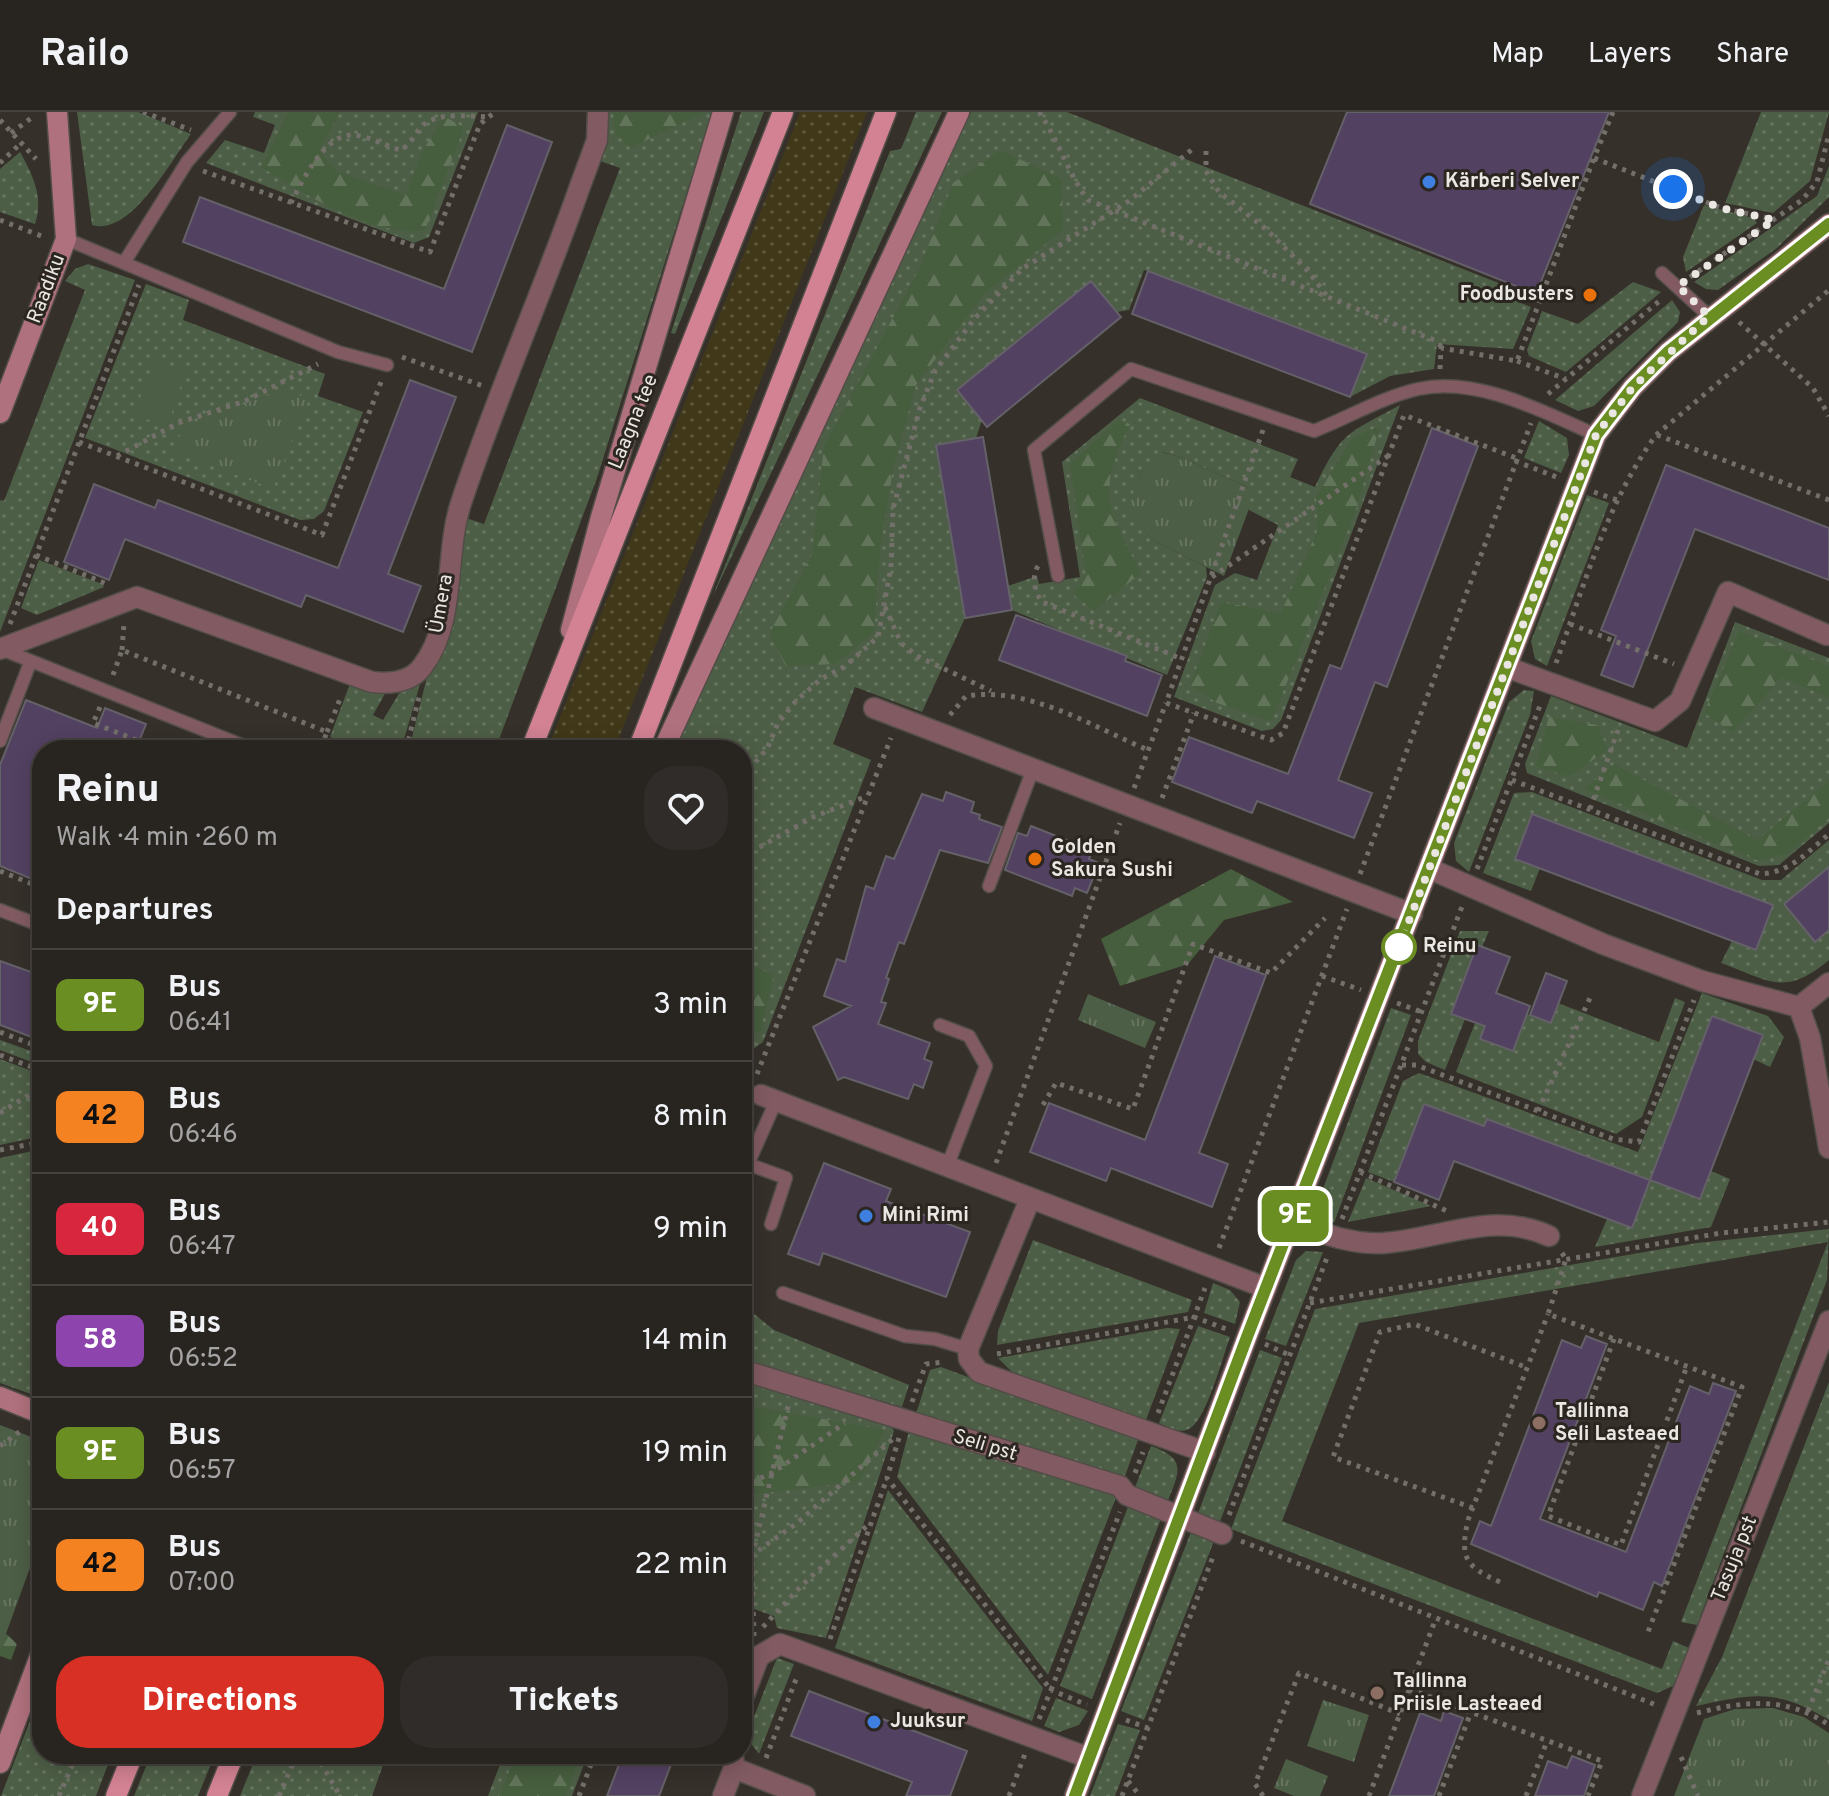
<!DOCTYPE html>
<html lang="en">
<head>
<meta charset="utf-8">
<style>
	body { margin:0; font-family:Overpass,sans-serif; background:#302c29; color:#f1f3f6; height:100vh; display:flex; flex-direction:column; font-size:30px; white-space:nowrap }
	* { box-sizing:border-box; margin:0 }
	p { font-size:26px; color:#a5a4a5 }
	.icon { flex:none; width:44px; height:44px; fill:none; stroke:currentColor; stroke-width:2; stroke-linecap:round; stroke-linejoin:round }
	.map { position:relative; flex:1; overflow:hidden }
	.sheet { position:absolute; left:32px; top:628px; width:720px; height:1024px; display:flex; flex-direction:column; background:#282420; border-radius:32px; box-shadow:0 4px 20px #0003,0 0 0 2px #44413e }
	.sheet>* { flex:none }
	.badge { padding:0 16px; border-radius:12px; font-size:28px; line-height:52px }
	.you { position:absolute; width:40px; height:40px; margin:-20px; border:6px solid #fff; border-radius:50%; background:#1a73e8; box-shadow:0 0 0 12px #1a73e833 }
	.map>.badge { position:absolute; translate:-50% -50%; box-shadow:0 0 0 4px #fff }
	h2 { padding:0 24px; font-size:30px; line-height:72px }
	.round { display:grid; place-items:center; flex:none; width:84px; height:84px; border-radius:32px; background:#302c29 }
	.overview { display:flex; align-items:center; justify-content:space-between; height:136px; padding:0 24px }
	h1 { font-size:38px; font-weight:800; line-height:60px }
	.action { display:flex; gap:16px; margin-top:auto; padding:16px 24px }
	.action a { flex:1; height:92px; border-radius:32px; background:#d93025; color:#fff; font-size:32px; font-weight:800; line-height:92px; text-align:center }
	.action a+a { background:#302c29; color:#f1f3f6 }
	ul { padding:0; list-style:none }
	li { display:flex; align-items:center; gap:24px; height:112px; padding:0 24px; border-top:2px solid #44413e }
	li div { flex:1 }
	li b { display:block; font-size:30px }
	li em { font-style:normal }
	li .badge { min-width:88px; font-weight:700; text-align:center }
	header { display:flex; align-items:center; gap:48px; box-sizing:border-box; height:112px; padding:0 40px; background:#282420; border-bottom:2px solid #44413e }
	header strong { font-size:38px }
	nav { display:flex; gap:44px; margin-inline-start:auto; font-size:28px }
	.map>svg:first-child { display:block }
	.grass { fill:url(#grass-dots) }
	.forest { fill:url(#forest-firs) }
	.sand { fill:url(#sand-dots) }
	.park { fill:url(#park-tufts) }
	.pitch { fill:#4d5e46 }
	.building { fill:#534162; stroke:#646168; stroke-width:2 }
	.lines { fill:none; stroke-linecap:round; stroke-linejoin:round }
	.lane-casing { stroke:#524d47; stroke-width:15 }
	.street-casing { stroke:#524d47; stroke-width:23 }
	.secondary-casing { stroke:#524d47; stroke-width:23 }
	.primary-casing { stroke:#524d47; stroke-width:23 }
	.path { stroke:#736f69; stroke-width:5; stroke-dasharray:4 6; stroke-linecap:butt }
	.lane { stroke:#825b62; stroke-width:12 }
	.street { stroke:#825b62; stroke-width:20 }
	.secondary { stroke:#af717d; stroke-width:20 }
	.primary { stroke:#d28292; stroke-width:20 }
	.line-casing { stroke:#fff; stroke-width:18 }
	.line { stroke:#6b8e23; stroke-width:12 }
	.walk { stroke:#eae6e2; stroke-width:8; stroke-dasharray:0 14.4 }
	.shop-dot { fill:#3f7fe0; stroke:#2b2620; stroke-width:3 }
	.food-dot { fill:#e8710a; stroke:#2b2620; stroke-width:3 }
	.stop-dot { fill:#fff; stroke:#6b8e23; stroke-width:4 }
	.education-dot { fill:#8d6e63; stroke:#2b2620; stroke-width:3 }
	.labels { text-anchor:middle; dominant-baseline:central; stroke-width:6; stroke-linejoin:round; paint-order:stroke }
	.poi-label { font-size:20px; font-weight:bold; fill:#eae6e2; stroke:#2b2620; text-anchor:start }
	.street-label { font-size:20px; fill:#eae6e2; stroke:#2b2620 }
	.stop-label { font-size:20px; font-weight:bold; fill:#eae6e2; stroke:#2b2620; text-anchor:start }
</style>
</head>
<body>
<header>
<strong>Railo</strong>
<nav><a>Map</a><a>Layers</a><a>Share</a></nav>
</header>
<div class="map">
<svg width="1829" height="1684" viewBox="0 0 1829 1684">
	<defs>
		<pattern id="grass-dots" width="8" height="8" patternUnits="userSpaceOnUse" patternTransform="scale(2)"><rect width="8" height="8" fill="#4d5e46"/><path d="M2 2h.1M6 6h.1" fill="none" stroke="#677560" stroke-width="1.8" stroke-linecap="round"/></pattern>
		<pattern id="forest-firs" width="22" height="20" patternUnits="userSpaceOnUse" patternTransform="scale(2)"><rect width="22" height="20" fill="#475e3e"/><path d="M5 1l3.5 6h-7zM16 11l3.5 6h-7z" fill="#62755a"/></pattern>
		<pattern id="sand-dots" width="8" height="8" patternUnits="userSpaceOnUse" patternTransform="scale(2)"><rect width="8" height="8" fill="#403818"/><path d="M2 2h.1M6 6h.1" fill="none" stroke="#5c5539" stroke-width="1.8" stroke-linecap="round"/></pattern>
		<pattern id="park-tufts" width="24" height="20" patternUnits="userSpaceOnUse" patternTransform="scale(2)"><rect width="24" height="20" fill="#4d5e46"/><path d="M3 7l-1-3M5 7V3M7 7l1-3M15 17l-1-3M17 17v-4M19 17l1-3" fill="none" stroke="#677560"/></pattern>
	</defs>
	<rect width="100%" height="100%" fill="#35302a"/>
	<path class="grass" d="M77,0H138L191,22C171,49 130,125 92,113Z
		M255,0H478L429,125L414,131L206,51L225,28L264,41L275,13L253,5Z
		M609,0H712L597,366L495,638H409L466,406L484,412L620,56L600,49L606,32Z
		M741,0H764L675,222L671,221Z
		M916,0H942L712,486L890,39L901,37Z
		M971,0H1067L1511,176L1508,186L1531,195L1513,237L1437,232L1434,257L1390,264L1350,285L1367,243L1144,158L1129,198L1117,200L1091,169L958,278L982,308L976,326L936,334L965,506L922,600L855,575L833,632L871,648L763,930L742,945V638H675Z
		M1761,0H1829L1810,69L1773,101L1725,91Z
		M20,40C33,63 44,86 35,112L0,100V57Z
		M1829,54V85L1777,136L1718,178L1706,177L1694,170L1817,84Z
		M1704,93L1753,106L1757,111L1686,160L1683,145Z
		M88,152L135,168L0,520V388L4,389L85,178L65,169L75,157Z
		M1633,170L1661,180L1566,260L1529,244L1527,238L1542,199L1578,212Z
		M146,172L189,188L183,208L325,262L318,284L363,300L324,399L314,407L300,408L85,326Z
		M1672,188L1680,200L1678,210L1594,294L1578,299L1555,288Z
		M1140,286L1298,347L1290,365L1315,375C1342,319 1347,322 1400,293L1281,608L1273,617L1262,619L1174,585L1215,473L1235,461L1257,468L1278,413L1249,398V376L1181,345L1162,340L1141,359L1129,395L1151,427L1206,455L1207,465L1167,563L1012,498L1008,474L1037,464L1039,472L1080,465L1062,350Z
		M1539,309L1567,326L1569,343L1561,361L1524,346Z
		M1587,383L1609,391L1547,554L1535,547L1531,529Z
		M39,448L102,472L104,475L37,503L21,496Z
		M1735,510L1829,546V711L1779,753L1759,754L1527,661L1525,652L1551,584L1687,636Z
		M422,565L401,638H363L330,625L351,569L387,578L373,603L383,608L403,575Z
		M1524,578L1534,579L1530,603L1469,760L1456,749L1454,731L1509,590Z
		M1532,680L1762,768H1781L1829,728V848C1785,885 1770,869 1721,851L1732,829L1756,838L1515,747L1540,756L1531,779L1483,761L1514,681Z
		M1460,819H1489L1482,835L1477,833L1451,901L1465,907L1445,958L1426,950L1418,942V929Z
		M1702,881L1768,904L1784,925L1770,955L1753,947L1712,905L1650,1068L1700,1087L1711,1059L1730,1067L1711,1115L1595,1135L1607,1107L1650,1068L1487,1007L1484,1014L1424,992L1394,1070L1368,1060L1403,969L1419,961L1638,1040Z
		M1675,886L1685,890L1642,1005L1616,1022L1456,960L1475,911L1485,914L1513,939L1527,902L1551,911L1558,891L1659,930Z
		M1391,896L1411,903L1334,1111L1326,1105L1318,1090Z
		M0,928L42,943V954L0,938Z
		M0,947L42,963V1024L0,1033Z
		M42,1037V1286L0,1271V1046Z
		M1366,1066L1431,1094L1348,1110Z
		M1829,1117L1827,1168L1697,1513L1681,1510L1828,1130L1359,1211L1282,1409L1662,1557L1673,1529L1689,1536L1673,1574L1657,1581L1231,1417L1315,1197L1697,1131Z
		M1033,1128L1192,1188L1188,1200L997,1233L998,1219Z
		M1306,1139L1323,1140L1286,1234L1265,1227L1296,1148Z
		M1213,1171L1230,1178L1240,1190L1235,1212L1204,1201Z
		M742,1192L774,1218L909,1273L902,1295L742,1247Z
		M1198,1214L1230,1225C1223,1244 1206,1309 1189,1317C1180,1322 1168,1315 1159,1311Z
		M1167,1216L1180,1217L1146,1308L1012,1260L998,1246Z
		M1260,1238L1282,1246L1219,1412L1197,1404Z
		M941,1255L1138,1328L1125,1364L916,1302L930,1258Z
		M742,1266L891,1313L894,1319L826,1526L777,1516L774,1504L742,1493Z
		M1829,1270V1608C1777,1576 1753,1582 1696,1594L1722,1545Z
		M909,1319L1117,1383L1048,1563L897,1365Z
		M1151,1334C1188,1347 1179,1360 1167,1391L1134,1378Z
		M888,1378L1043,1576L1032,1609L835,1536Z
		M1129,1392L1162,1404L1092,1587L1060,1574Z
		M1193,1415L1216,1424L1144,1608L1121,1599Z
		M777,1546L794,1552L759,1642L746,1625Z
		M42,1578V1642H112L96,1684H1Z
		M1056,1586L1088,1599L1079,1613L1059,1620L1044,1614Z
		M1118,1612L1140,1618L1115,1684H1090Z
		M151,1642H215L198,1684H134Z
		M257,1642H387L372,1684H240Z
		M504,1642H588L572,1684H488Z"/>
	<path class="forest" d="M288,0H340L319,39L336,59L406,83L422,40L444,4L464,16L425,118C374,126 304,82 261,55Z
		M613,0H705L630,36L615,20Z
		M1000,38L1062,67L1063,118L984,182L916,273L893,357L880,438L874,520L835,552L786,554L769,522L812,442L824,334L919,157L953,71Z
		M1118,308L1130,312C1096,385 1106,393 1141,461L1094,499L1073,482L1086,464L1070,352Z
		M1380,314L1356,398L1271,610L1217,591L1190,573L1221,490L1281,501L1318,417L1316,385L1352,326Z
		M1739,519L1829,554V586L1782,565L1732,620L1704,601Z
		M1549,605L1597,613L1608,637L1569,665L1535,654Z
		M1614,652L1757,728L1829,669V706L1790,740L1759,749L1584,677Z
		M1231,757L1293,790L1224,808L1188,852L1120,874L1101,827Z
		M742,847L774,864L760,920L742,923Z
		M742,1290L755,1295L885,1318L860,1369L742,1384Z
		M0,1516L17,1532L11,1548L0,1544Z
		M516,1642H581L566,1684H499Z"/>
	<path class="sand" d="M800,0H867L614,638H547Z"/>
	<path class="park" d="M285,277L309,287L273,377L173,339L184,314Z
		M1161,340L1181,345L1249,376L1250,394L1224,464L1151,427L1128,395L1141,359Z
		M1088,882L1156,910L1145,936L1078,908Z
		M0,1313L42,1329V1423L0,1538Z
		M1323,1588L1369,1603L1354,1650L1307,1634Z
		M1773,1596L1804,1605L1829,1621V1684H1674L1704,1607L1735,1597Z
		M1286,1647L1328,1664L1320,1684H1294L1274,1676Z"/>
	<path class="pitch" d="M156,248L186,259L167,315L133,302Z"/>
	<path class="building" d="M1347,0H1609L1536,182L1310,92Z
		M507,13L552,30L472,240L183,130L200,85L444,177Z
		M1148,159L1367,242L1350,285L1132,202Z
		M1091,169L1121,205L987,315L957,278Z
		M410,268L456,285L388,462L421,474L403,520L306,483L301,495L125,427L109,468L64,450L94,372L155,396L158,388L338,456Z
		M1432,316L1478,334L1387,575L1375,570L1338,668L1372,681L1354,726L1257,689L1252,701L1172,670L1189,625L1288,662L1330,553L1341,557Z
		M983,325L1012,498L965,506L936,333Z
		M1666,353L1829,416V468L1695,417L1633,575L1601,563L1616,524L1601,518Z
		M1016,503L1127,544L1125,549L1162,563L1147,604L999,548Z
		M26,588L97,616L105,596L146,612L138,632L149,637L42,638V771L0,754V653Z
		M946,680L974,690L971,700L980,703L979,707L1002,715L988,751L940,738L904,832L899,830L886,866L889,867L881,890L886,891L878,912L930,931L924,947L932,950L923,976L914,972L908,987L844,965L838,968L813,915L851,894L824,884L837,847L845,850L866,774L874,777L886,744L894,747L922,682L943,689Z
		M1532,702L1773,793L1756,838L1515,747Z
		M1031,714L1092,738L1089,747L1099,751L1087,781L1075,776L1072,784L1005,758L1018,721L1027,724Z
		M1829,755V818L1815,830L1784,792Z
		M1477,833L1510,845L1496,881L1530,894L1513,939L1480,927L1485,914L1451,902Z
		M1215,844L1266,863L1199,1041L1228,1052L1212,1095L1111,1056L1106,1069L1030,1040L1049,991L1145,1028Z
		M0,849L42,864V929L0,913Z
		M1546,861L1567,869L1551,911L1530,903Z
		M1712,904L1763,923L1700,1087L1650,1068Z
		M1424,992L1484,1014L1487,1007L1650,1068L1632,1116L1454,1049L1439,1088L1394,1070Z
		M824,1051L891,1077L886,1089L970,1120L946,1185L823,1141L819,1153L788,1142Z
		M1586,1224L1607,1232L1540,1407L1626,1440L1690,1274L1709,1282L1713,1271L1736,1279L1662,1474L1654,1470L1643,1498L1599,1480L1597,1485L1471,1432L1480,1409L1491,1414L1562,1228L1581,1236Z
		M809,1579L967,1639L950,1684H906L912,1670L791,1624Z
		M1444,1599L1463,1606L1434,1684H1389L1420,1601L1441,1609Z
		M623,1642H675L659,1684H607Z
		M1572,1644L1595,1653L1584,1684H1535L1548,1649L1567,1656Z"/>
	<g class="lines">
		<g class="lane-casing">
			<path id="lane" d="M66,127L338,240L387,253
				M125,149L187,50L230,0
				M1662,161L1709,204
				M1058,464L1034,338L1131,257L1314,319C1347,306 1383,285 1418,277C1477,264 1544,300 1596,323
				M1,537L254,638
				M0,629L30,551
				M989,774L1033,657
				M0,798L42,814
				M940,913L969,924L986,954L947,1055
				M742,1050L748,1052L776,989
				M748,1052L786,1066L771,1112
				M783,1181L905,1224L935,1227L968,1237"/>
		</g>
		<g class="street-casing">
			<path id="street" d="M0,537L137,485L372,570C390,572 410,571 422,555C457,510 444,443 461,391C496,285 542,182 579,77L597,28L598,0
				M1506,555L1655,609L1680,589L1728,480L1827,523
				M874,596L1412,802
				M1430,757L1603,832L1702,869L1799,895
				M1799,895L1810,926L1829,1036
				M1799,895L1829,871
				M761,983L1266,1176
				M1030,1087L968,1237L969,1247L979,1260L1205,1340
				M1293,1111C1322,1121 1352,1133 1384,1131C1442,1127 1492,1098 1549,1124
				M742,1258L1120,1374L1127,1383L1222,1422
				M742,1589L759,1544L780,1532L1089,1646
				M734,1656L805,1684
				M723,1684L734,1656L733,1642
				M1642,1684L1829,1209"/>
		</g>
		<g class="secondary-casing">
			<path id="secondary" d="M0,301L66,127L57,0
				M571,518L601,405L723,0
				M663,638L959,0
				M0,1285L42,1302
				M0,1651L42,1539
				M1075,1684L1247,1225L1596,323L1633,275L1668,240L1829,112"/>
		</g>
		<g class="primary-casing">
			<path id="primary" d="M531,638L783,0
				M638,638L886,0
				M116,1684L133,1642
				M217,1684L234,1642"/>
		</g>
		<path class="path" d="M143,0L191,18
			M1039,0C1059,29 1067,60 1088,88L1434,228L1443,236
			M1613,0L1594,46L1721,96L1773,107
			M0,8L36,47
			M11,21L34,4
			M1206,39V59L1219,80L1267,118L1308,159L1327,184
			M0,51L21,31
			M203,59L430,140L480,12L495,0
			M291,91C301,71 325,21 353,23C368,24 386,34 401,38C413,30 414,22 423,13C438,0 469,4 488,5
			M0,108L44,125
			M1690,165L1802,88L1817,70L1829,22
			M1739,210L1813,276L1829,304
			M402,245L483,274
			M1517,249L1566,267
			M1440,257L1441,236L1517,249L1594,46
			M1548,282L1663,186
			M1263,318L1166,591L1271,628L1283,621L1404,303L1516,346
			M1657,323L1829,388
			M79,330L322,423L381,270
			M117,344L178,311L245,289L318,252
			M1515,349L1559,366
			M1594,380L1617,388
			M36,443L107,472
			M1038,454C1031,465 1035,481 1042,490L1182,547
			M1212,465L1388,344
			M885,495L901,531L917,544L991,579
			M10,512L139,173
			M1570,512L1674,552
			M122,538L124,511
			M1556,551C1584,474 1607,390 1656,323L1829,178
			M113,563L122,538L327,620L320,638
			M100,595L93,611L162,638
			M950,603L966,584C1029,574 1091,614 1148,638
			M327,620L340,587
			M406,638L419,585
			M742,665L767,637L778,611L796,589L821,567L844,555L878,525L891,455L893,397L920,296L935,259L975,206L1022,157L1129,89L1195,35
			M1512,668L1760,762C1789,761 1808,740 1829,722
			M1134,676L1166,591
			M1162,686L1194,601
			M1590,697L1618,618
			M742,745L813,705L865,685
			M1477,757L1541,591
			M0,759L42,776
			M1360,762L1531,311
			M1322,864L1361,878
			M1397,891L1422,900
			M0,920L42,936
			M0,943L42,959
			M1402,953H1416L1613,1027L1639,1030L1694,888
			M757,962L891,626
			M1043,993L1056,971L1133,997L1193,832L1271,861L1325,806
			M1538,999L1590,886
			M0,1001L42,975
			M0,1038L42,1030
			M996,1051L1120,711
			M1360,1060L1447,1099
			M1342,1107L1463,792
			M1219,1136L1347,797
			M1562,1141L1566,1147L1548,1202L1742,1275L1648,1520
			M1310,1191L1721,1121L1829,1110
			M1614,1227L1548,1404L1621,1433L1687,1254
			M1265,1232L1289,1243
			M997,1242L1194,1205L1229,1218
			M912,1290L926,1252L944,1250
			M742,1300L748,1282
			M1158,1301L1205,1176
			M899,1326L887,1366L1051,1578
			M0,1334L22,1318
			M1135,1361L1143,1340
			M742,1374L772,1361L845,1311
			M1473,1396L1333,1345L1380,1220L1414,1212L1528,1256
			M1229,1403L1328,1143
			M1241,1429L1656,1593
			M742,1450L797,1411L894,1326
			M1500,1470C1464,1454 1460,1445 1468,1408L1548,1202
			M763,1515L802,1473L870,1411
			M754,1524L752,1445L788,1294
			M830,1527L887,1366
			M1409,1577L1602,1649L1588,1684
			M1051,1578L1120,1400
			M1808,1599L1829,1547
			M1697,1601C1745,1589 1786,1584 1829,1613
			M1039,1607L1051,1578L1087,1593
			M1126,1608L1148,1616
			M316,1642L340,1684
			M1681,1645L1698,1684
			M766,1646L798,1562
			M1128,1669L1140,1684
			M59,1684L77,1642
			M279,1684L297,1642
			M579,1684L595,1642
			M1009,1684L1025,1642
			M1122,1684L1214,1442
			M1263,1684L1255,1672L1299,1561L1400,1602
			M1369,1684L1436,1506
			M1439,1684L1471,1600
			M1526,1684L1547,1629"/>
		<use href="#lane" class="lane"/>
		<use href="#street" class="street"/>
		<use href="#secondary" class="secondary"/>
		<use href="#primary" class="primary"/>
	</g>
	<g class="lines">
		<g class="line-casing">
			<path id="line" d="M1075,1684L1247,1225L1596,323L1633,275L1668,240L1829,112"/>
		</g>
		<use href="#line" class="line"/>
		<path class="walk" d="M1399,835L1596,323L1633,275L1709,204L1678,174L1774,108L1721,96L1673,77"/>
	</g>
	<g class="shop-dot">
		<circle cx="1429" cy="70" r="8"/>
		<circle cx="866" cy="1104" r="8"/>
		<circle cx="874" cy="1610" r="8"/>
	</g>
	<g class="food-dot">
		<circle cx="1590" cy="183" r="8"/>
		<circle cx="1035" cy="747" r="8"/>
	</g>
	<circle class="stop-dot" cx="1399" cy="835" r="16"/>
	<g class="education-dot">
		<circle cx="1539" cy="1311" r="8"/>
		<circle cx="1377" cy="1581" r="8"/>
	</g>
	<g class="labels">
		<g class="poi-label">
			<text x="1445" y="70">Kärberi Selver</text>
			<text x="1574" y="183" text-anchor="end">Foodbusters</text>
			<text x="1051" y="736">Golden<tspan x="1051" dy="23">Sakura Sushi</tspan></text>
			<text x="882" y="1104">Mini Rimi</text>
			<text x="1555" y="1300">Tallinna<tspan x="1555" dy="23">Seli Lasteaed</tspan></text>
			<text x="1393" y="1570">Tallinna<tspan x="1393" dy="23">Priisle Lasteaed</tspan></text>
			<text x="890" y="1610">Juuksur</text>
		</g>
		<g class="street-label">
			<text transform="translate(47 177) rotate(-69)">Raadiku</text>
			<text transform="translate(634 310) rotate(-68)">Laagna tee</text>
			<text transform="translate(442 492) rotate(-80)">Ümera</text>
			<text transform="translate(985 1334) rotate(17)">Seli pst</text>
			<text transform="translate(1735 1447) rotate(-68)">Tasuja pst</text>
		</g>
		<g class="stop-label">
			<text x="1423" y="835">Reinu</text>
		</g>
	</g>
</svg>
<div class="you" style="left:1673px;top:77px"></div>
<b class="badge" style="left:1295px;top:1104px;background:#6b8e23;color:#fff">9E</b>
<section class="sheet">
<div class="overview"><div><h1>Reinu</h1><p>Walk · 4 min · 260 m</p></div><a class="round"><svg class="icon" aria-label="heart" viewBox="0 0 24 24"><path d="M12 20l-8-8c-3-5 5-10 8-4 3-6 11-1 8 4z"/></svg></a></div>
<h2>Departures</h2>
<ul>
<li><span class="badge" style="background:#6b8e23;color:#fff">9E</span><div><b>Bus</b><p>06:41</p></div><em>3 min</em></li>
<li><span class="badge" style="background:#f58220;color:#111">42</span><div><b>Bus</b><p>06:46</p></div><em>8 min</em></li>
<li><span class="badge" style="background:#d7263d;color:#fff">40</span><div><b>Bus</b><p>06:47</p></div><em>9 min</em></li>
<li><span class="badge" style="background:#8e44ad;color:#fff">58</span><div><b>Bus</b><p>06:52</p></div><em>14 min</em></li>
<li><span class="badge" style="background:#6b8e23;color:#fff">9E</span><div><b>Bus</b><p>06:57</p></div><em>19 min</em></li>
<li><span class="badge" style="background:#f58220;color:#111">42</span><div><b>Bus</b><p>07:00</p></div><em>22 min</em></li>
</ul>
<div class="action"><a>Directions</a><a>Tickets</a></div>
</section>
</div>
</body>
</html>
